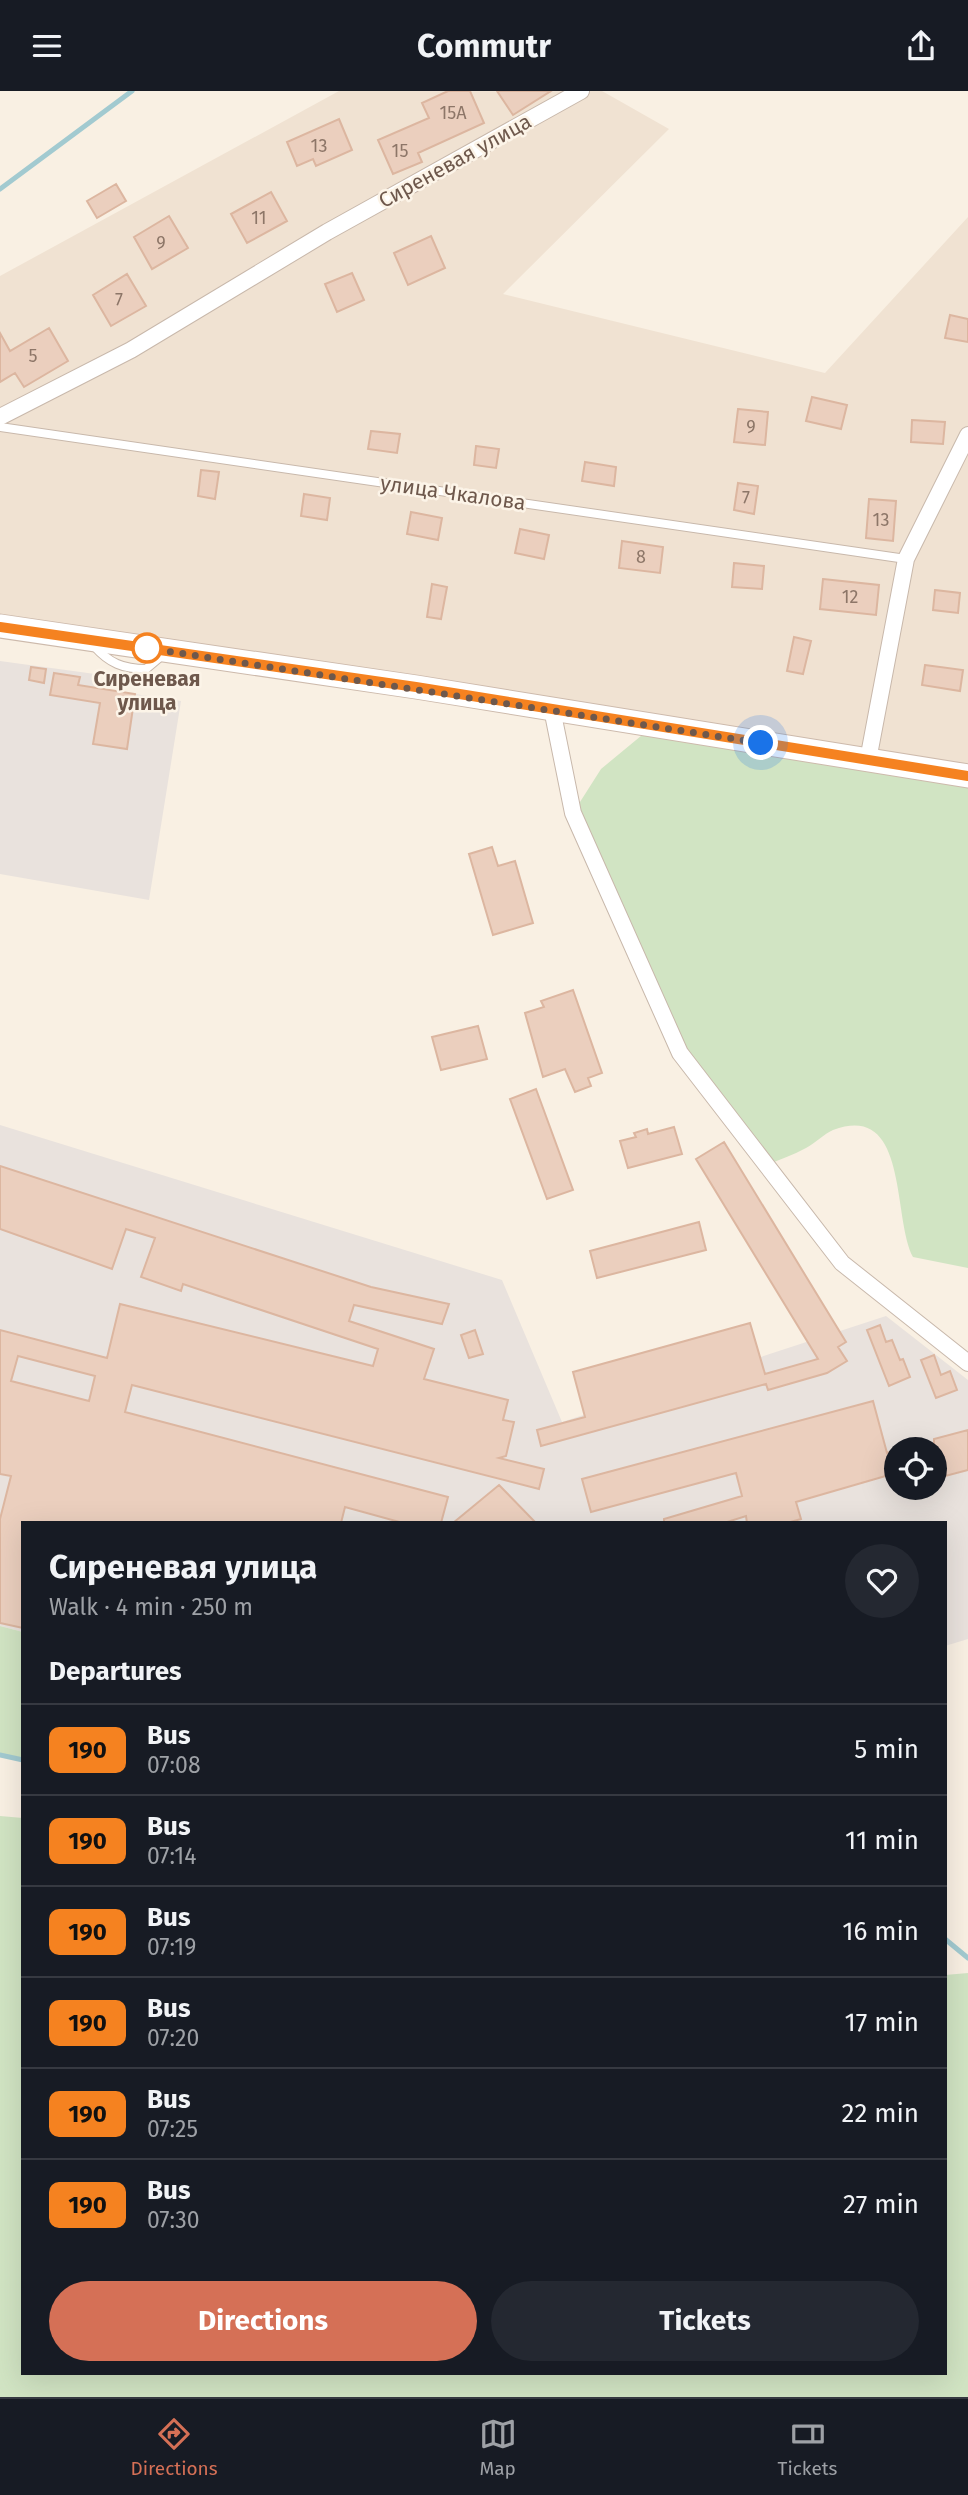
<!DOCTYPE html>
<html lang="en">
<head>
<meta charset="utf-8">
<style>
	body { margin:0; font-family:"Fira Sans",sans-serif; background:#242831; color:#f1f3f6; height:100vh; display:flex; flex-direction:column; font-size:26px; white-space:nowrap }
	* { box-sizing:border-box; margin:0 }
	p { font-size:23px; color:#9ea1a6 }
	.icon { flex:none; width:38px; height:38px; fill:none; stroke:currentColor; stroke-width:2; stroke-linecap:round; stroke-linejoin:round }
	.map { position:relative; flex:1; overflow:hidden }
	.drawer { position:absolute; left:21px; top:1430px; width:926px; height:854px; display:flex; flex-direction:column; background:#171b24; border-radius:0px; box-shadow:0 7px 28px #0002 }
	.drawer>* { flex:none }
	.badge { padding:0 14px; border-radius:10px; font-size:24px; line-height:46px }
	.controls { position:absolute; left:884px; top:1346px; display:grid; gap:14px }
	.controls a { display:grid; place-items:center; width:63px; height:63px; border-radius:50%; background:#171b24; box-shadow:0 7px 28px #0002; font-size:35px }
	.you { position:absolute; width:35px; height:35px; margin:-18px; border:5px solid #fff; border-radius:50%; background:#1a73e8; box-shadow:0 0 0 10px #1a73e833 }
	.map>.badge { position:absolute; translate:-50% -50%; box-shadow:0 0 0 4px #fff }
	h2 { padding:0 28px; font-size:26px; line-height:63px }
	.round { display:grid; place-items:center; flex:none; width:74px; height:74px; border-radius:37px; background:#242831 }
	.headline { display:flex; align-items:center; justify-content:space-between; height:119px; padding:0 28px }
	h1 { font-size:33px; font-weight:700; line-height:52px }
	.cta { display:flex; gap:14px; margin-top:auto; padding:14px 28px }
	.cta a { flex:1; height:80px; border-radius:42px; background:#d57056; color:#fff; font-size:28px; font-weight:700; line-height:80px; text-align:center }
	.cta a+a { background:#242831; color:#f1f3f6 }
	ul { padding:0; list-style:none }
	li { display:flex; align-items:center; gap:21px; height:91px; padding:0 28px; border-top:2px solid #363941 }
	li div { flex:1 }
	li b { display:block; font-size:26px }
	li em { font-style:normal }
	li .badge { min-width:77px; font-weight:700; text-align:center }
	header { display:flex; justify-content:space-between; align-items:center; height:91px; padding:0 28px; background:#171b24; font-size:32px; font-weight:700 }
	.dock { display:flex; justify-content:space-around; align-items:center; height:98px; border-top:2px solid #363941; background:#171b24; font-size:19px; color:#9ea1a6 }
	.dock a { display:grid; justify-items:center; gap:4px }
	.dock .active { color:#d57056 }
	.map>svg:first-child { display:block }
	.residential { fill:#f0e2d2 }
	.industrial { fill:#e9e2dd; fill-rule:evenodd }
	.green { fill:#d1e4c3 }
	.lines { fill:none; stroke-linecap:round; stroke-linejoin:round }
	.stream { stroke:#a2cad0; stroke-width:5 }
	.building { fill:#ebcfbe; stroke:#dcb6a0; stroke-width:2; fill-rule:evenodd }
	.lane-casing { stroke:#c8b8ab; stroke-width:10 }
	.street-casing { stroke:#c8b8ab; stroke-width:18 }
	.secondary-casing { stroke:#cdbaac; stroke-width:25 }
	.lane { stroke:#fff; stroke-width:8 }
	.street { stroke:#fff; stroke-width:16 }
	.secondary { stroke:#fff; stroke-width:23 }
	.line-casing { stroke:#fff; stroke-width:16 }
	.line { stroke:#f58220; stroke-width:10 }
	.walk { stroke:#6e584c; stroke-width:7; stroke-dasharray:0 12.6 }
	.stop-dot { fill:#fff; stroke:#f58220; stroke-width:3.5 }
	.labels { text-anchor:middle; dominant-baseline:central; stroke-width:5; stroke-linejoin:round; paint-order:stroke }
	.number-label { font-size:18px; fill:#8d7668 }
	.street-label { font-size:21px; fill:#6e584c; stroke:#fcf4e8 }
	.stop-label { font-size:21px; font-weight:bold; fill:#6e584c; stroke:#fcf4e8 }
</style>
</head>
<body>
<header><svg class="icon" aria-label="menu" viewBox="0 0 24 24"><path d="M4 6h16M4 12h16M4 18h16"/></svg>Commutr<svg class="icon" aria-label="share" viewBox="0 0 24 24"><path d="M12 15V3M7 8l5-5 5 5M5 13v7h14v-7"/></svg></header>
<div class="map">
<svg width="968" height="2306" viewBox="0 0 968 2306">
	<rect width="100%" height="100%" fill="#f9f0e3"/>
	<path class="residential" d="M339,0H602L669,38L503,203L825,282L968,126V685L0,535V185Z"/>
	<path class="industrial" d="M0,570L95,583L102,598L181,610L149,809L0,783Z
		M0,1034L502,1189L562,1331L886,1225L968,1289V1548L945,1555V1432H23V1541L0,1535ZM896,1358H934V1396H896Z"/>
	<path class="green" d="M653,635L968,685V1177L913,1166C892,1126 909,1010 833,1039C824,1043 815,1052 806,1057C793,1064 779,1069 766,1074L680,962L573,722L601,678Z
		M0,1535L23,1541V1669L0,1664Z
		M0,1725L23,1727V2282H945V1884L968,1882V2306H0Z"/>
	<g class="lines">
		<path class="stream" d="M0,98L132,0
			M0,1664L23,1669
			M945,1848L968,1867"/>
	</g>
	<path class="building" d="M448,0H470L484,32L418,62L422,71L393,83L378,49L429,27L422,12Z
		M497,0H551L513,24Z
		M339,28L352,59L316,75L313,68L297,75L287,51Z
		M116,93L126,110L97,127L87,110Z
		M271,101L287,130L247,152L231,123Z
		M169,125L188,157L152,178L134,146Z
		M431,145L445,177L408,194L394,162Z
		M352,182L364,209L337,221L325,193Z
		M127,183L146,215L111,235L93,204Z
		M950,224L968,228V251L945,247Z
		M49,237L68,270L24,296L15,282L0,291V242L10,260Z
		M812,306L847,314L841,338L806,330Z
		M738,318L768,321L765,354L734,351Z
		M912,329L945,331L943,353L911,351Z
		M371,340L400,343L397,362L368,358Z
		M476,355L499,358L496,377L474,374Z
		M585,371L616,376L614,395L582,390Z
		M201,379L219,381L215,408L198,405Z
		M738,392L758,395L754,423L734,419Z
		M304,403L330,407L327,429L301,425Z
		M869,408L896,410L893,450L866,447Z
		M411,421L442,427L438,449L407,443Z
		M520,438L549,444L544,468L515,462Z
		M622,450L663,456L660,482L619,477Z
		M734,472L764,475L762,498L732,496Z
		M823,488L879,494L876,524L820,518Z
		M432,493L447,496L441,528L427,526Z
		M935,499L960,502L958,522L933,519Z
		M794,546L811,550L803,583L787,580Z
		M925,574L963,579L960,600L922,594Z
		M31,576L46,578L44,592L29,589Z
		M54,582L80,586L78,594L135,603L127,658L93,653L100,612L50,604Z
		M492,756L498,775L515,770L533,832L493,844L469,763Z
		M573,899L602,982L588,987L591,995L575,1001L565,978L543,986L525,922L544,916L541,910Z
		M478,935L487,968L441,979L432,946Z
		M536,998L573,1099L547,1108L510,1008Z
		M674,1036L682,1063L628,1077L620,1050L636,1046L634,1042L647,1038L648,1043Z
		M724,1051L846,1251L838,1256L847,1270L827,1282L768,1299L766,1293L541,1355L537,1339L585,1326L573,1281L750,1232L765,1283L818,1268L696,1068Z
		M0,1075L371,1196L449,1213L442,1233L354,1214L349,1230L434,1258L424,1288L508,1309L503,1329L514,1331L506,1365L499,1367L544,1378L539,1398L132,1294L125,1321L448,1406L441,1432H403L345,1416L341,1432H23V1537L0,1532V1428L11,1385L0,1383V1239L107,1267L120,1213L373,1275L378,1258L183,1193L181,1200L141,1186L155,1147L126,1138L112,1178L0,1138ZM18,1265L95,1285L89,1310L11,1290Z
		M699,1131L706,1159L597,1187L590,1160Z
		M880,1234L886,1251L892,1249L900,1269L903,1268L910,1286L889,1295L867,1239Z
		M475,1239L483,1263L469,1267L461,1244Z
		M934,1264L941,1284L950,1280L957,1299L936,1307L921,1269Z
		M873,1310L887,1362L896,1359V1382L796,1411L801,1428L787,1432H747L746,1425L724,1432H664V1428L742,1405L736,1382L591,1421L582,1388Z
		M968,1339V1379L934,1388V1348Z
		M499,1394L536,1432H453Z"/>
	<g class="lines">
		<g class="lane-casing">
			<path id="lane" d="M0,336L906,468
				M94,555C109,572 123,578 146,578L165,562"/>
		</g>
		<g class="street-casing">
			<path id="street" d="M0,326L131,259L327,141L581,0
				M552,618L573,722L680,962L842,1172L968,1272
				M868,669L906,468L968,344"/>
		</g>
		<g class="secondary-casing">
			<path id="secondary" d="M0,535L416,596L968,685"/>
		</g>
		<use href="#lane" class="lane"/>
		<use href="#street" class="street"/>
		<use href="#secondary" class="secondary"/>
	</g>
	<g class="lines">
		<g class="line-casing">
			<path id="line" d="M0,536L416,596L968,685"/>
		</g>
		<use href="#line" class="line"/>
		<path class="walk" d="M147,557L140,556L761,652"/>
	</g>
	<circle class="stop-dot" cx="147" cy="557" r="14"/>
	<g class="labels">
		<g class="number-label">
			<text x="453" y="22">15А</text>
			<text x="319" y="55">13</text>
			<text x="400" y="60">15</text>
			<text x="259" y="127">11</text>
			<text x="161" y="152">9</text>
			<text x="119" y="209">7</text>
			<text x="33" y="265">5</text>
			<text x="751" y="336">9</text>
			<text x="746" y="407">7</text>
			<text x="881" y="429">13</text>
			<text x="641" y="466">8</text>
			<text x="850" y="506">12</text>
		</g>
		<g class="street-label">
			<text transform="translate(455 70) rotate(-29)">Сиреневая улица</text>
			<text transform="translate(453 402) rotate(8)">улица Чкалова</text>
		</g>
		<g class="stop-label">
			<text x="147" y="588">Сиреневая<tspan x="147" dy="24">улица</tspan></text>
		</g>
	</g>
</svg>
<div class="controls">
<a><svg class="icon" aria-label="locate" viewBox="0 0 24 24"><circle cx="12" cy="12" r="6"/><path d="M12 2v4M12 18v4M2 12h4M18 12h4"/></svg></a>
</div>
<div class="you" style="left:761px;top:652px"></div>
<section class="drawer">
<div class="headline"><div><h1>Сиреневая улица</h1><p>Walk · 4 min · 250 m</p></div><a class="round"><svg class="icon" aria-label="heart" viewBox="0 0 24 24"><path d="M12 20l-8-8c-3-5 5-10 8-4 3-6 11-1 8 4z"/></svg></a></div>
<h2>Departures</h2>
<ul>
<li><span class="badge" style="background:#f58220;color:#111">190</span><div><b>Bus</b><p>07:08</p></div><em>5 min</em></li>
<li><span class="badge" style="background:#f58220;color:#111">190</span><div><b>Bus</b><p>07:14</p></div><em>11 min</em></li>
<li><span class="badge" style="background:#f58220;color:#111">190</span><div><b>Bus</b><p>07:19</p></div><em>16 min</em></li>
<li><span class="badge" style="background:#f58220;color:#111">190</span><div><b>Bus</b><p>07:20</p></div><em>17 min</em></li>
<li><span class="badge" style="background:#f58220;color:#111">190</span><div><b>Bus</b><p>07:25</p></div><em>22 min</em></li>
<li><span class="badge" style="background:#f58220;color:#111">190</span><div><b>Bus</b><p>07:30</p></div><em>27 min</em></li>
</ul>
<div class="cta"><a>Directions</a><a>Tickets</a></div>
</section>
</div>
<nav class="dock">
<a class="active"><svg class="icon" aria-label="directions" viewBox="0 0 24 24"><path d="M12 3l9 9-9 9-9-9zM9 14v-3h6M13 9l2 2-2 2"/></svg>Directions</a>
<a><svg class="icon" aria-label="map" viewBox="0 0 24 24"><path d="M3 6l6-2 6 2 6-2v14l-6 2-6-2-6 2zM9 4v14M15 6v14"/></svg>Map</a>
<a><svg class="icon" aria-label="tickets" viewBox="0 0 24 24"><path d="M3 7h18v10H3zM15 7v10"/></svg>Tickets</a>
</nav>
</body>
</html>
